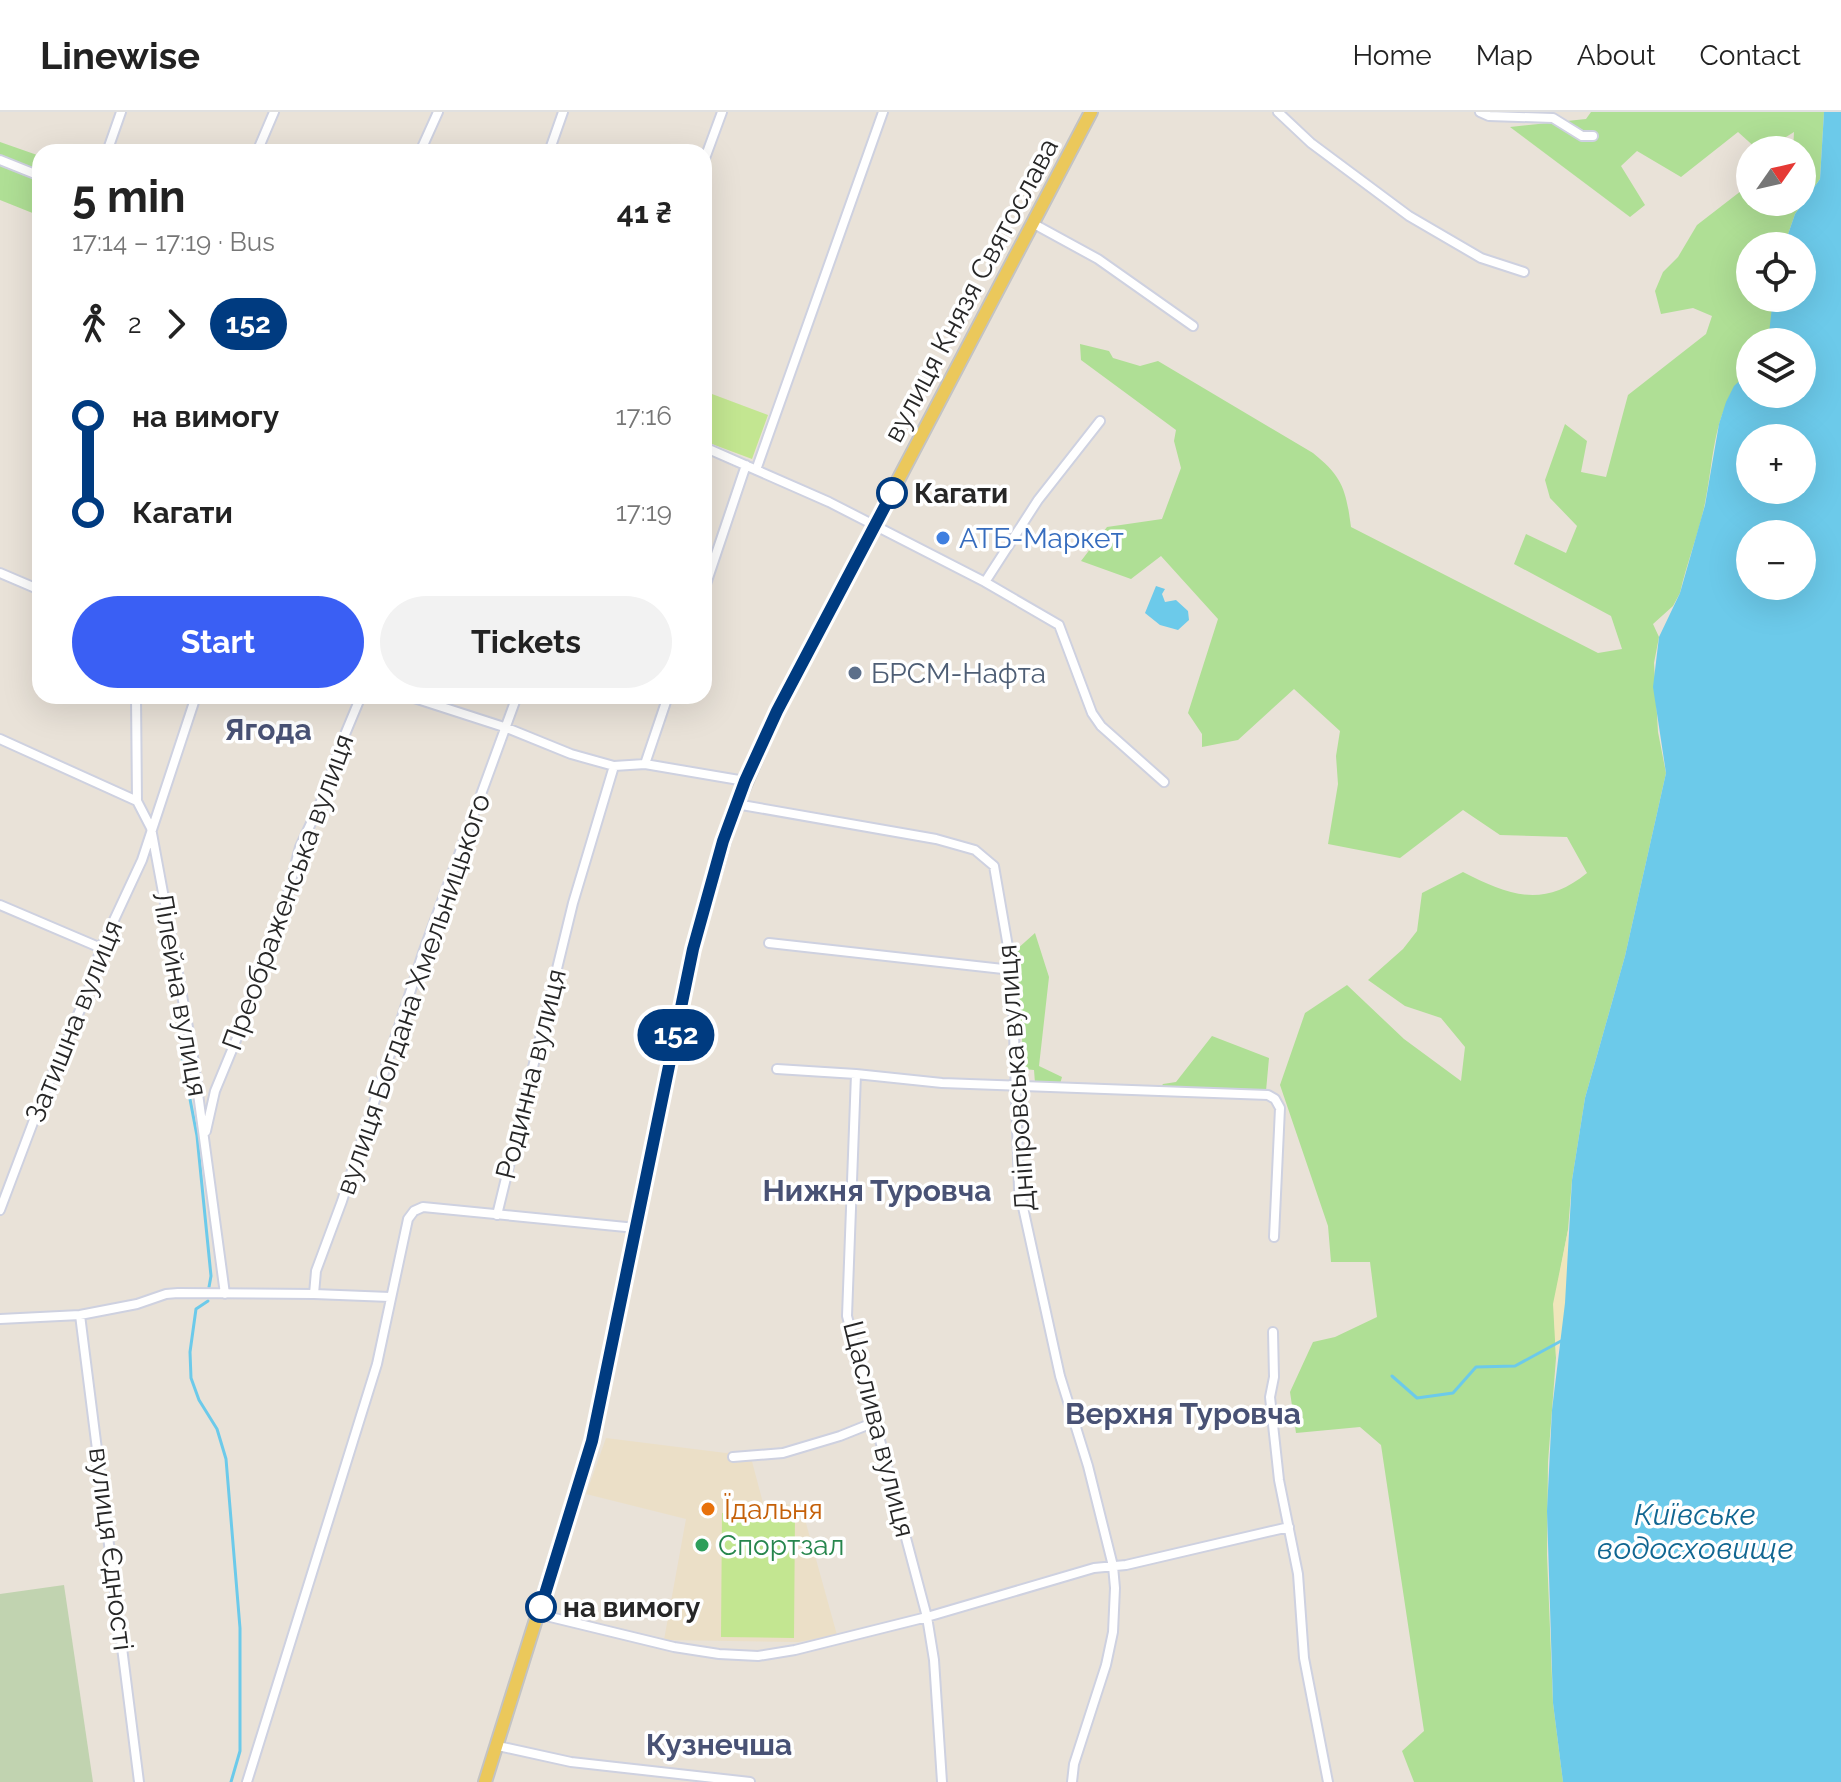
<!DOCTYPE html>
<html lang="en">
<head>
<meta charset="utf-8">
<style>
	body { margin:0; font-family:Raleway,sans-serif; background:#f2f2f2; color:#222; height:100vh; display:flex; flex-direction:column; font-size:30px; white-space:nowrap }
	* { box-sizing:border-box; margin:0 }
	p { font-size:26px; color:#767676 }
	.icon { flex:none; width:44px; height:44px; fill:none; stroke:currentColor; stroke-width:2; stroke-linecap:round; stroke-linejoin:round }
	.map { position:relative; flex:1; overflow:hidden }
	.drawer { position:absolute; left:32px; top:32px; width:680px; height:560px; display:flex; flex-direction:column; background:#fff; border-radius:24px; box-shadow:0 8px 32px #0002 }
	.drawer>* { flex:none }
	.badge { padding:0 16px; border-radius:26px; font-size:28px; line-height:52px }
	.needle { width:52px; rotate:56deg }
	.buttons { position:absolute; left:1736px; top:24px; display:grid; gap:16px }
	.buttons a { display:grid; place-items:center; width:80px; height:80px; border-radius:50%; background:#fff; box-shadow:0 8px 32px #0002; font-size:40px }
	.map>.badge { position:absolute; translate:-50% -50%; box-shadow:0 0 0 4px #fff }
	.legs { display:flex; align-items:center; gap:12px; height:88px; padding:0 40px; font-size:26px }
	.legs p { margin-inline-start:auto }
	.summary { display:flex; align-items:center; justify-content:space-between; height:136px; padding:0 40px }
	h1 { font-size:44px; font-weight:700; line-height:60px }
	.action { display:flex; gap:16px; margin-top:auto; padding:16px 40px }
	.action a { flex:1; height:92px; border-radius:48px; background:#3a5ff4; color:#fff; font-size:32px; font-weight:700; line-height:92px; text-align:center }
	.action a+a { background:#f2f2f2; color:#222 }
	ul { padding:0 40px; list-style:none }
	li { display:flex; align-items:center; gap:28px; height:96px; font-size:30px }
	li i { display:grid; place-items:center; width:12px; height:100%; margin:0 10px; background:currentColor }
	li i::after { content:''; width:20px; height:20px; margin:-10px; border:6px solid; border-radius:50%; background:#fff }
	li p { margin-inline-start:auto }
	li:first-child i { background:linear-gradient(#0000 50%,currentColor 0) }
	li:last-child i { background:linear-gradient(currentColor 50%,#0000 0) }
	header { display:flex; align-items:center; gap:48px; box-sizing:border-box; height:112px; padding:0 40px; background:#fff; border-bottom:2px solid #e0e0e0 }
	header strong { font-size:38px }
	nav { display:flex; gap:44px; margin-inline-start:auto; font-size:28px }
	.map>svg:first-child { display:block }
	.education { fill:#ebdfc7 }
	.green { fill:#afdf95 }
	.sand { fill:#efe6bb }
	.cemetery { fill:#c1d3b0 }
	.pitch { fill:#c3e691 }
	.water { fill:#6ccaea; fill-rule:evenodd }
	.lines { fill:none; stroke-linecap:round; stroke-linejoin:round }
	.stream { stroke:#6ccaea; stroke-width:3 }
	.minor-casing { stroke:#ced1e0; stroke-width:12 }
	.primary-casing { stroke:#c3c3c3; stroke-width:16 }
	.minor { stroke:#fff; stroke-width:8 }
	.primary { stroke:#ebc85b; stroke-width:12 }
	.line-1-casing { stroke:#fff; stroke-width:18 }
	.line-1 { stroke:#003b80; stroke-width:12 }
	.stop-1-dot { fill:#fff; stroke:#003b80; stroke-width:4 }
	.shop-dot { fill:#3f7fe0; stroke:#fff; stroke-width:3 }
	.service-dot { fill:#5c6f8a; stroke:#fff; stroke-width:3 }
	.food-dot { fill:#e8710a; stroke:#fff; stroke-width:3 }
	.leisure-dot { fill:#2e9e5b; stroke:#fff; stroke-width:3 }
	.labels { text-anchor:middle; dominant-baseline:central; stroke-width:7; stroke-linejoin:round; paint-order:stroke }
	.street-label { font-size:28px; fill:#272727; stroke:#fff }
	.stop-label { font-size:28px; font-weight:bold; fill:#272727; stroke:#fff; text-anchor:start }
	.shop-label { font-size:28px; fill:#366cbe; stroke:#fff; text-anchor:start }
	.service-label { font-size:28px; fill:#4e5e75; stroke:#fff; text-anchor:start }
	.food-label { font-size:28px; fill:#c56008; stroke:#fff; text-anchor:start }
	.leisure-label { font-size:28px; fill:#27864d; stroke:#fff; text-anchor:start }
	.neighbourhood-label { font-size:30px; font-weight:bold; fill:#495275; stroke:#fff }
	.water-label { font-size:30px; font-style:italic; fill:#116691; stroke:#fff }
</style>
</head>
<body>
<header>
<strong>Linewise</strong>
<nav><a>Home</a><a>Map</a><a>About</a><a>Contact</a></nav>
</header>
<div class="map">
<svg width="1841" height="1670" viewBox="0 0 1841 1670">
	<rect width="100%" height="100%" fill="#e9e2d8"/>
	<path class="education" d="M606,1326L726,1341L749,1338L763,1391L801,1393L837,1523L798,1530L664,1528L686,1407L586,1382Z"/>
	<path class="green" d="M1591,0H1824L1820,67L1795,102L1784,134H1750V186H1773L1770,226L1768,230H1750V259C1712,296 1715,342 1705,391C1699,421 1687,450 1680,481L1673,494L1653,512L1659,525L1654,551L1658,620L1666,661L1625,844L1585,986L1572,1068L1568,1118L1554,1192L1556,1246L1548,1350L1547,1443L1553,1591L1563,1670H1414L1402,1639L1424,1619L1381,1333L1360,1315L1296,1321L1290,1280L1313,1230L1335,1225L1377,1205L1370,1150H1331L1328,1114L1280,973L1305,901L1347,873L1404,927L1461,969L1465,935L1441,906L1405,894L1368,868L1403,837L1417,819L1422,781L1463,760C1508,783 1543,797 1587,761L1567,725L1500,723L1463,698L1400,746L1328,732L1338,672L1336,644L1340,619L1294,577L1238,628L1202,635V622L1188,601L1218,507L1161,444L1131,467L1081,449L1107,415L1162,407L1181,356L1174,329L1176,318L1081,248L1080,232L1109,239L1113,246L1140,254L1158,249L1313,341C1343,365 1346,378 1351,415L1598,541L1622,537L1611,504L1514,452L1526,422L1566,441L1577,414L1550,386L1545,368L1565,312L1587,329L1581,360L1606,365L1628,283L1706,222L1712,204L1693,196L1661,202L1655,179L1663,160L1678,145L1697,113L1750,72V90H1802V38H1793L1794,20L1765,38H1758L1738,20L1681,65L1637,39L1621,54L1645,93L1630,105L1510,15L1586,7Z
		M0,30L40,44V104L0,88Z
		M1035,821L1049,865L1039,954L1062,965L1060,972L1035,971L1034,958L1024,957L1016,838Z
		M1212,924L1269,946L1266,979L1161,975L1163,972L1176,970Z"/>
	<path class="sand" d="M1568,1118C1567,1160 1568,1205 1556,1246L1553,1192Z"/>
	<path class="cemetery" d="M64,1473L93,1670H0V1482Z"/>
	<path class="pitch" d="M704,279L768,303L752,347L704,329Z
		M722,1401L795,1402L794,1526L721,1525Z"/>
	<path class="water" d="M1824,0H1841V1670H1563L1553,1591L1547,1399L1552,1298L1565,1191L1572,1068L1585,986L1625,844L1666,661L1653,575L1659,525L1680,481L1705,393L1719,312L1726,290L1734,274L1750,259V282H1802V230H1768L1773,186H1802V134H1784L1795,102L1820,67ZM1750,326H1802V378H1750ZM1750,422H1802V474H1750Z
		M1156,474L1165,477L1162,482L1165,490L1176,488L1188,499L1189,508L1178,518L1160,513L1145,501Z"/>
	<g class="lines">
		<path class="stream" d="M182,945L197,1024L211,1164L209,1175
			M208,1189L196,1197L190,1240L191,1266L199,1288L217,1317L226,1347L240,1516V1639L231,1670
			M1392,1264L1417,1286L1453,1281L1476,1255L1515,1254L1561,1229"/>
		<g class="minor-casing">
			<path id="minor" d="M1278,0L1311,31L1409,104L1481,146L1524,160
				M1480,0L1489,4L1553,6L1582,24H1593
				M107,40L121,0
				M257,40L274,0
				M420,40L438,0
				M549,40L563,0
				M0,48L40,64
				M704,49L722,0
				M1034,112L1098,147L1193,214
				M704,335L829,390L985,470L1059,513L1092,601L1101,614L1164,670
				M756,358L883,0
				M0,461L40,478
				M985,470L1038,388L1100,309
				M704,478L746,353
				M136,584L137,689L151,716L192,937L225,1182
				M408,584L507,616L571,642L614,654L645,652L745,669
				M0,627L137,689
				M645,652L668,584
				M736,692L936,727L975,738L994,754L1012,858L1019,1077L1060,1264L1088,1354L1113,1454L1115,1476L1113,1520L1106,1553L1074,1652L1072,1670
				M0,793L101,836
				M769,831L1012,858
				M777,957L856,962L942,971L1268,983L1275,987L1280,996L1274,1125
				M856,962L847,1204L927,1505L934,1548L942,1670
				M206,1019L215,979L239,921L286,788L300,735L324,683L341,632L361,584
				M0,1098L43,984L89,877L101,836L142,748L196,584
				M497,1103L573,791L614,654
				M314,1182L316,1159L342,1089L423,841L517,584
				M80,1203L139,1670
				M0,1207L80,1203L137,1192L166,1182L178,1181L314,1182L390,1185
				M1273,1220L1274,1265L1270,1285L1279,1368L1298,1462L1304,1546L1328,1670
				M733,1345L783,1341L840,1324L875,1310
				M538,1502L674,1535L719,1542L758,1544L795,1538L927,1505L1094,1456L1126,1453L1289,1415
				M498,1634L571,1650L750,1670
				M247,1670L377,1252L408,1107L414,1099L423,1095L636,1116"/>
		</g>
		<g class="primary-casing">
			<path id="primary" d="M485,1670L592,1329L693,837L731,705L777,599L1091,0"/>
		</g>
		<use href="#minor" class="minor"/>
		<use href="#primary" class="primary"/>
	</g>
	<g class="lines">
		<g class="line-1-casing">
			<path id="line-1" d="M541,1495L592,1329L693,837L723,729L745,669L777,599L892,381"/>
		</g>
		<use href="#line-1" class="line-1"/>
	</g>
	<g class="stop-1-dot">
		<circle cx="892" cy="381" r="14"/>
		<circle cx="541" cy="1495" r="14"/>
	</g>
	<circle class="shop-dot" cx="943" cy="426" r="8"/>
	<circle class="service-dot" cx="855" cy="561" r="8"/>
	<circle class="food-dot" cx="708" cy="1397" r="8"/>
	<circle class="leisure-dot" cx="702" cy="1433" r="8"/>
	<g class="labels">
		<g class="street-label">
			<text transform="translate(971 178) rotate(-62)">вулиця Князя Святослава</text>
			<text transform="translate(288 780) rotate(-70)">Преображенська вулиця</text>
			<text transform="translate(180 882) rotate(80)">Лілейна вулиця</text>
			<text transform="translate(413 882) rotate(-71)">вулиця Богдана Хмельницького</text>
			<text transform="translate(74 909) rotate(-68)">Затишна вулиця</text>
			<text transform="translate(531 962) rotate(-76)">Родинна вулиця</text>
			<text transform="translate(1016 966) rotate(-94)">Дніпровська вулиця</text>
			<text transform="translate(879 1317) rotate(76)">Щаслива вулиця</text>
			<text transform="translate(111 1437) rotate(83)">вулиця Єдності</text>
		</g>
		<g class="stop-label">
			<text x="914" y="381">Кагати</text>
			<text x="563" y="1495">на вимогу</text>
		</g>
		<g class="shop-label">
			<text x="959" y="426">АТБ-Маркет</text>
		</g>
		<g class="service-label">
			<text x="871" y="561">БРСМ-Нафта</text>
		</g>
		<g class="food-label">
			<text x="724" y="1397">Їдальня</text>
		</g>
		<g class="leisure-label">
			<text x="718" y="1433">Спортзал</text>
		</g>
		<g class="neighbourhood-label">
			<text x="268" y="617">Ягода</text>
			<text x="877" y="1078">Нижня Туровча</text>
			<text x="1183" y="1301">Верхня Туровча</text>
			<text x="719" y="1632">Кузнечша</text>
		</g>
		<g class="water-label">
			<text x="1695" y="1402">Київське<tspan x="1695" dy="34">водосховище</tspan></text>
		</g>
	</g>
</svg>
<div class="buttons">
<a><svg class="needle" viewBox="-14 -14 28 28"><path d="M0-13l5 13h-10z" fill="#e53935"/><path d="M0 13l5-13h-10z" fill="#767676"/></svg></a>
<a><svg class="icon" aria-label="locate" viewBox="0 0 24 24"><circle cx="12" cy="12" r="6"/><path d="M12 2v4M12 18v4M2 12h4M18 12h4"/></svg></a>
<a><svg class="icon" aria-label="layers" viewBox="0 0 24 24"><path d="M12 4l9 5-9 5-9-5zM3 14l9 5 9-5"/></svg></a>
<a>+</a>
<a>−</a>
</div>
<b class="badge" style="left:676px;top:923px;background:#003b80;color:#fff">152</b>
<section class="drawer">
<div class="summary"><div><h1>5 min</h1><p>17:14 – 17:19 · Bus</p></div><b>41 ₴</b></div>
<div class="legs"><svg class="icon" aria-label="walk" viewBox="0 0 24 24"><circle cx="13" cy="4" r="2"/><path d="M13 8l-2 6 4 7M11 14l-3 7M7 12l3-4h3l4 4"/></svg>2<svg class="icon" aria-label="forward" viewBox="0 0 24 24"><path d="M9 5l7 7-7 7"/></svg><b class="badge" style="background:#003b80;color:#fff">152</b></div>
<ul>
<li><i style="color:#003b80"></i><b>на вимогу</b><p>17:16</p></li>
<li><i style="color:#003b80"></i><b>Кагати</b><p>17:19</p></li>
</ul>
<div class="action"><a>Start</a><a>Tickets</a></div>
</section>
</div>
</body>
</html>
